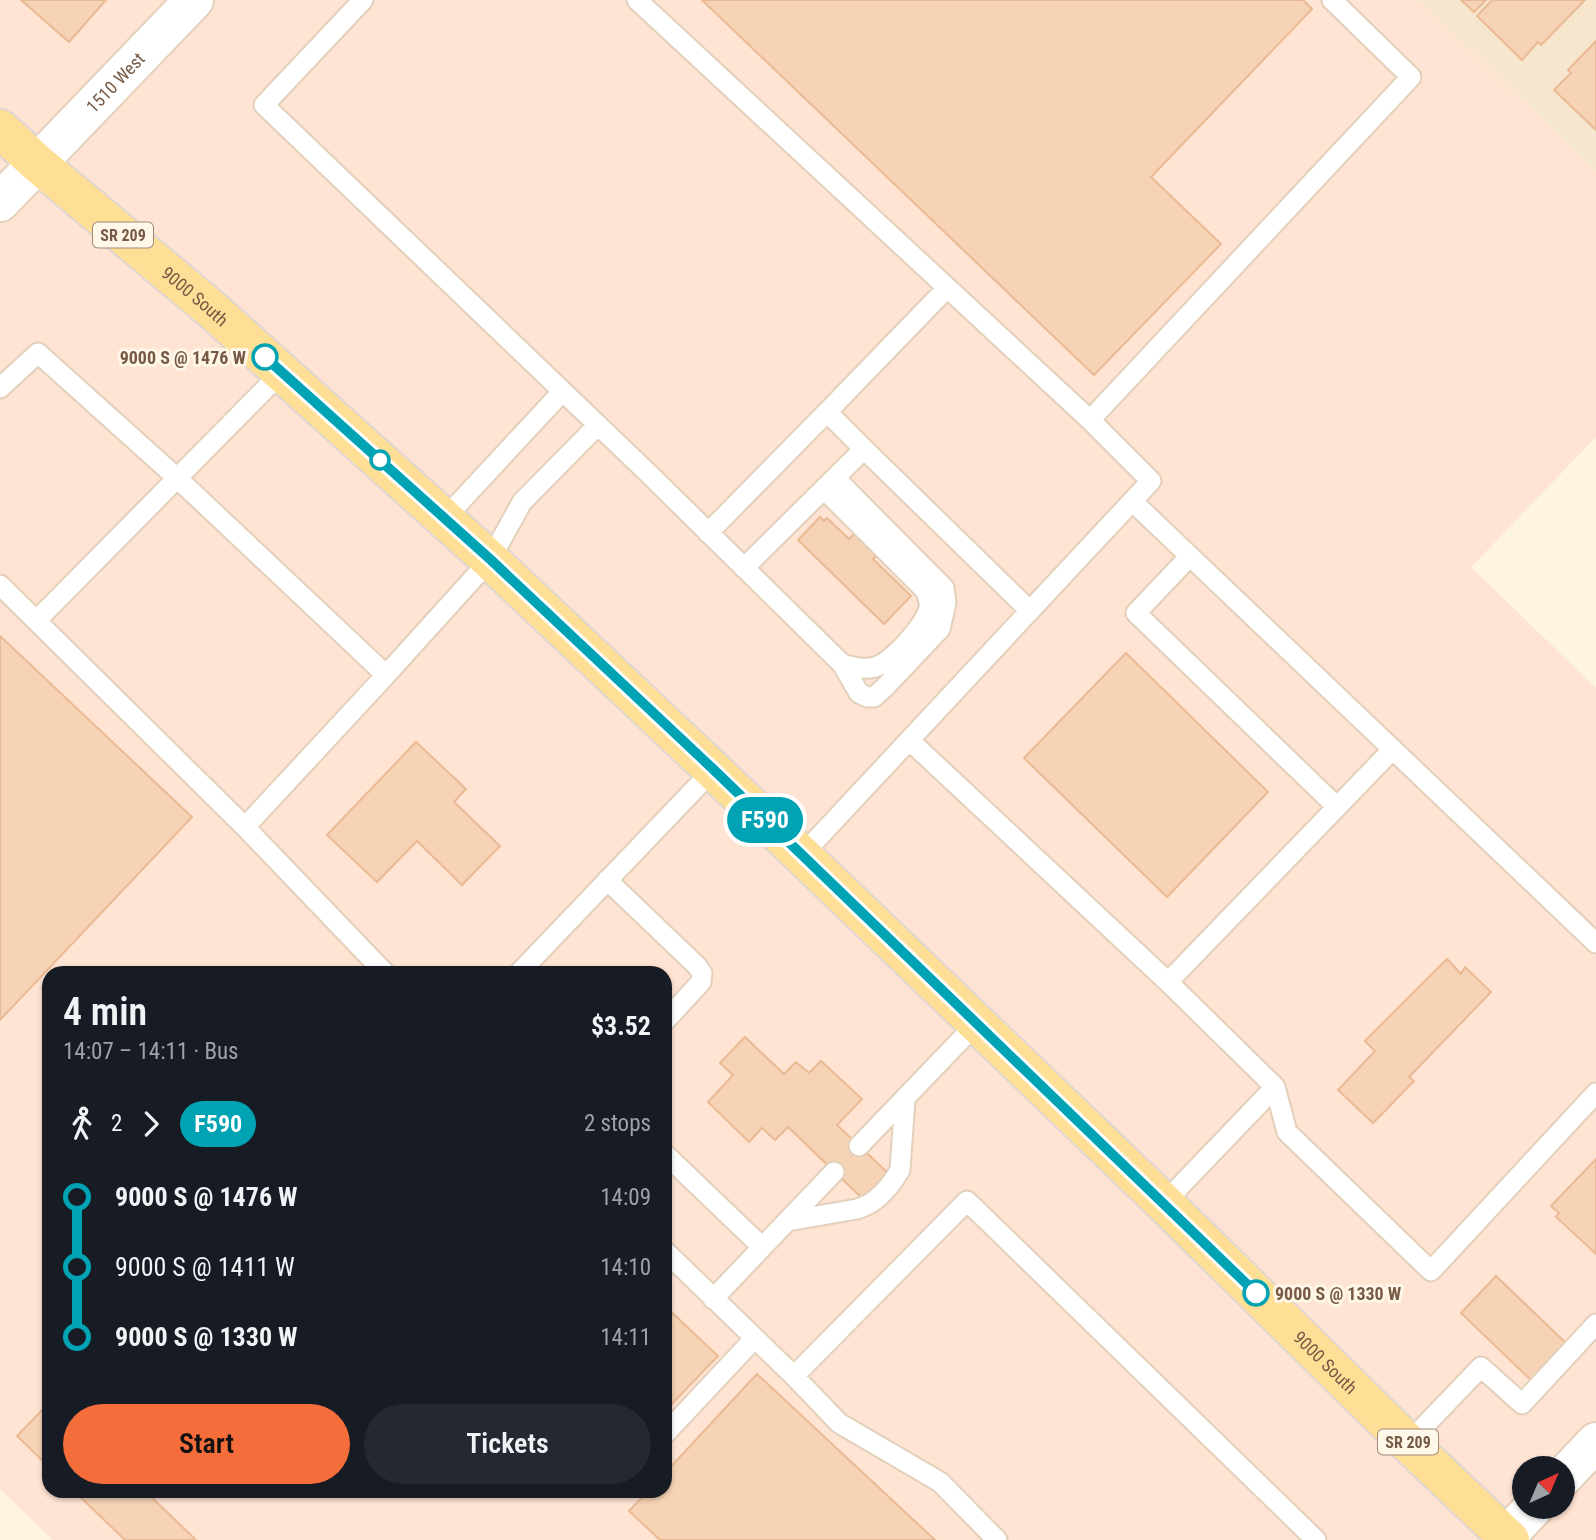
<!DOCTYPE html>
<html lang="en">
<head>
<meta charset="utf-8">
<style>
	body { margin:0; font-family:"Roboto Condensed",sans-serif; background:#242831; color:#f1f3f6; height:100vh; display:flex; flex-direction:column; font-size:26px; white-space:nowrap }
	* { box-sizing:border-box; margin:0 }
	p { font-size:23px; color:#9ea1a6 }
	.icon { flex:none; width:38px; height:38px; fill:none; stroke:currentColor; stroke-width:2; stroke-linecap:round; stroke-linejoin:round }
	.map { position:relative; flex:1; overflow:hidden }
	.side { position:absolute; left:42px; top:966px; width:630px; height:532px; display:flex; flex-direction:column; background:#171b24; border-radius:21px; box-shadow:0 2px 5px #0004 }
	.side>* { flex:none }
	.badge { padding:0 14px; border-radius:23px; font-size:24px; line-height:46px }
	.needle { width:46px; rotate:44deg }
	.buttons { position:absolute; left:1512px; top:1456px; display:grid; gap:14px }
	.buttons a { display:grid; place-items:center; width:63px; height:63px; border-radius:50%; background:#171b24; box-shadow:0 2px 5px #0004; font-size:35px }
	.map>.badge { position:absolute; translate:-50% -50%; box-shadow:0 0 0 4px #fff }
	.legs { display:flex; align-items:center; gap:10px; height:77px; padding:0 21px; font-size:23px }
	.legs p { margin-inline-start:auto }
	.head { display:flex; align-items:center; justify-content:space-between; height:119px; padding:0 21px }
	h1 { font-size:38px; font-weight:600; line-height:52px }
	.cta { display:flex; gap:14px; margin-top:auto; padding:14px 21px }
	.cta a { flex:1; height:80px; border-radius:42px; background:#f46d3a; color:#111; font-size:28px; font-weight:600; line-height:80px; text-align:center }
	.cta a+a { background:#242831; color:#f1f3f6 }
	ul { padding:0 21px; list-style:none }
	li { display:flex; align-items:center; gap:24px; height:70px; font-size:26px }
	li i { display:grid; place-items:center; width:10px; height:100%; margin:0 9px; background:currentColor }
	li i::after { content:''; width:18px; height:18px; margin:-9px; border:5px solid; border-radius:50%; background:#171b24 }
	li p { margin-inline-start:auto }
	li:first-child i { background:linear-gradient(#0000 50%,currentColor 0) }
	li:last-child i { background:linear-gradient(currentColor 50%,#0000 0) }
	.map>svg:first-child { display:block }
	.residential { fill:#f6e6ce }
	.commercial { fill:#ffe3d3; fill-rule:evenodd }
	.building { fill:#f6d3b5; stroke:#eaba94; stroke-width:2 }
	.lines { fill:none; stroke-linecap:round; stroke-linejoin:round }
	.service-casing { stroke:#e3d0bb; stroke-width:23 }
	.minor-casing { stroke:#e3d0bb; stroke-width:42 }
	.tertiary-casing { stroke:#e3d0bb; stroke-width:42 }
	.primary-casing { stroke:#ded7d2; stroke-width:42 }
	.service { stroke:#fff; stroke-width:19 }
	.minor { stroke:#fff; stroke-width:38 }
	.tertiary { stroke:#fff; stroke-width:38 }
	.primary { stroke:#ffde96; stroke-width:38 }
	.line-1-casing { stroke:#fff; stroke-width:16 }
	.line-1 { stroke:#00a3b4; stroke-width:10 }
	.stop-1-dot { fill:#fff; stroke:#00a3b4; stroke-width:3.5 }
	.labels { text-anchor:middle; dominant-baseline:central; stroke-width:6; stroke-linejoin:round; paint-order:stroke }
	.shield { fill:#fff7e8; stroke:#a08976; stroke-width:2 }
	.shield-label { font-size:16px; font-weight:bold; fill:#775a45 }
	.street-label { font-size:18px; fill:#775a45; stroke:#fff7e8 }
	.stop-label { font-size:18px; font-weight:bold; fill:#775a45; stroke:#fff7e8; text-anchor:end }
</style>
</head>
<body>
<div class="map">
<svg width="1596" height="1540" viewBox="0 0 1596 1540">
	<rect width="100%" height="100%" fill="#fef4e0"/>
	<path class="residential" d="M1418,0H1596V171Z"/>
	<path class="commercial" d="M0,0H1418L1596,171V437L1471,567L1596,688V1540H53L0,1489ZM49,973H665V1491H49ZM1524,1468H1563V1507H1524Z"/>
	<path class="building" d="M21,0H106L69,42Z
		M702,0H1303L1312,9L1151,177L1221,244L1094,375Z
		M1461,0H1486L1474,12Z
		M1492,0H1585L1541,45L1538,42L1522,60L1477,16Z
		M1596,41V130L1554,90L1571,73L1568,70Z
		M820,517L824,521L827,518L849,539L855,533L877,555L873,559L911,596L884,624L798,540Z
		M0,636L192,817L0,1020Z
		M1126,653L1268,792L1167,897L1024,758Z
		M416,742L466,789L454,802L500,846L462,885L417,841L377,882L327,835Z
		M1447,959L1461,974L1465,967L1491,992L1409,1077L1414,1081L1373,1123L1338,1090L1375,1051L1365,1041Z
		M745,1037L784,1074L796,1062L809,1073L821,1061L862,1099L837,1125L889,1174L864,1200L788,1127L775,1140L762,1128L749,1142L708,1102L733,1075L720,1063Z
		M1596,1159V1254L1556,1217L1559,1213L1551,1206Z
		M1496,1276L1568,1345L1533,1382L1461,1313Z
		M665,1306L718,1356L665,1411Z
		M757,1374L935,1540H660L629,1511L648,1491H665V1473Z
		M49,1403V1467L17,1436Z
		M74,1491H145L196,1540H125Z"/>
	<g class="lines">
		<g class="service-casing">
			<path id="service" d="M363,0L264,105L648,473L842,664L859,693L867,697H874L885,687L940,629L946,603L944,588L835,478
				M637,0L1090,420L1151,481L802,855
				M0,388L38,353L176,477L386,675L490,560L522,502L597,426
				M827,412L947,288
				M1090,420L1411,77L1332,0
				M824,489L926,591C927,596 930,602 929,607C927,624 891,663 875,667C863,670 853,667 842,664
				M1132,501L1596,943
				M445,518L562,392
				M708,533L827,412L864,449
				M1190,556L1136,613L1337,807
				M744,568L864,449L1030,611
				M0,585L245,827L385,973
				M37,620L282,372
				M909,740L1168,982
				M245,827L386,675
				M607,880L696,965L702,973L701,982L665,1021
				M519,973L713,770
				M1275,1087L1168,982L1393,749
				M859,1146L977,1023
				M665,1154L762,1247
				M1164,1203L1275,1087L1287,1132L1431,1271L1596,1093
				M788,1221L857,1209C876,1204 890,1187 900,1170L905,1099
				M665,1251L794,1376L839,1423L940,1482L997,1540
				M713,1299L834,1172
				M794,1376L967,1201L1316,1540
				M665,1434L754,1339
				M1408,1443L1481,1367L1522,1404L1596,1324"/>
		</g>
		<g class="minor-casing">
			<g id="minor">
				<path id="s1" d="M0,202L194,0"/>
			</g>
		</g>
		<g class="tertiary-casing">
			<path id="tertiary" d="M1563,1477L1596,1442
				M1503,1540L1534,1507"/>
		</g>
		<g class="primary-casing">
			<g id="primary">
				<path id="s2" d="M0,129L37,163L209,307L490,560L713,770L1164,1203L1408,1443L1510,1540"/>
			</g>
		</g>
		<use href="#service" class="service"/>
		<use href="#minor" class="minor"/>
		<use href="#tertiary" class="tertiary"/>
		<use href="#primary" class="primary"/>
	</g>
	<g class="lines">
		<g class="line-1-casing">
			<path id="line-1" d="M265,357L491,560L713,769L1256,1293"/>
		</g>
		<use href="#line-1" class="line-1"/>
	</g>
	<g class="stop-1-dot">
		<circle cx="265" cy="357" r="12"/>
		<circle cx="380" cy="460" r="9"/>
		<circle cx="1256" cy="1293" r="12"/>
	</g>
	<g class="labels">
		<g class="shield">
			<rect x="93" y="222.5" width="60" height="25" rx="5"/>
			<rect x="1378" y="1429.5" width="60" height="25" rx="5"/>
		</g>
		<g class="shield-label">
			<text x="123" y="235">SR 209</text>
			<text x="1408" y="1442">SR 209</text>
		</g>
		<g class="street-label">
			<text stroke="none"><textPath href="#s1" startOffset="166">1510 West</textPath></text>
			<text stroke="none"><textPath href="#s2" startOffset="257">9000 South</textPath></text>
			<text stroke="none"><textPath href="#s2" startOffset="1811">9000 South</textPath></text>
		</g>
		<g class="stop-label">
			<text x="246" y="357">9000 S @ 1476 W</text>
			<text x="1275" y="1293" text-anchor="start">9000 S @ 1330 W</text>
		</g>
	</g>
</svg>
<div class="buttons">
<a><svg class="needle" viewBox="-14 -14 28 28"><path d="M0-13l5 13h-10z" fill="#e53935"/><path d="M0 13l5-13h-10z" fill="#9ea1a6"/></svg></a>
</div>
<b class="badge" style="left:765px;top:820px;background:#00a3b4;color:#fff">F590</b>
<section class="side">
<div class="head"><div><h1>4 min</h1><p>14:07 – 14:11 · Bus</p></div><b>$3.52</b></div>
<div class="legs"><svg class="icon" aria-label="walk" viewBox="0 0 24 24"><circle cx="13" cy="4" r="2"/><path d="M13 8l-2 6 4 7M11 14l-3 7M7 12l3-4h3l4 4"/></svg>2<svg class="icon" aria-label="forward" viewBox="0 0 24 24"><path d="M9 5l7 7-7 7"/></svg><b class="badge" style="background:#00a3b4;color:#fff">F590</b><p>2 stops</p></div>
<ul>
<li><i style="color:#00a3b4"></i><b>9000 S @ 1476 W</b><p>14:09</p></li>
<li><i style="color:#00a3b4"></i><span>9000 S @ 1411 W</span><p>14:10</p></li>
<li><i style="color:#00a3b4"></i><b>9000 S @ 1330 W</b><p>14:11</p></li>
</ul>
<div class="cta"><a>Start</a><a>Tickets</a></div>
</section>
</div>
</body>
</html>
